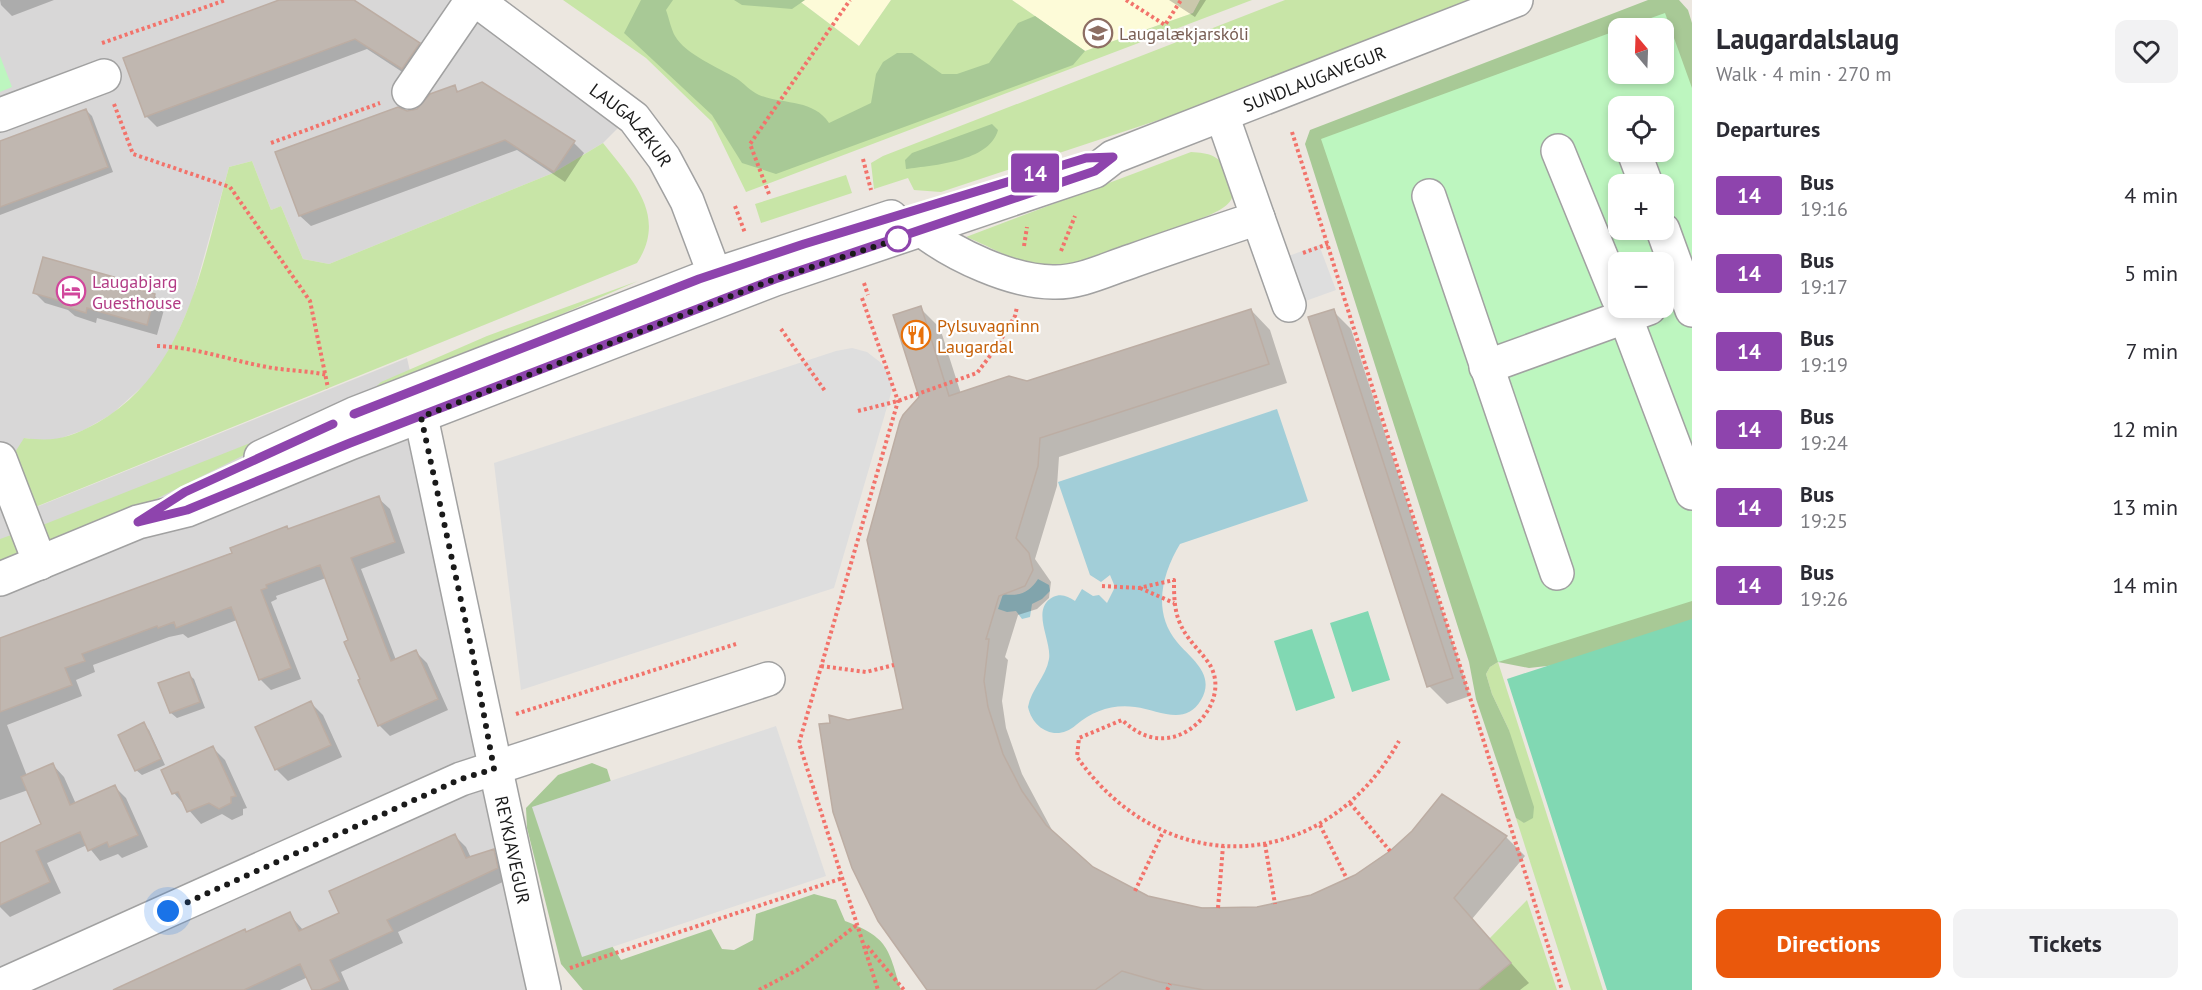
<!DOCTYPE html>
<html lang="en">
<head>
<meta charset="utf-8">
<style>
	body { margin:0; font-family:"PT Sans",sans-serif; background:#f2f2f3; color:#2b2b33; height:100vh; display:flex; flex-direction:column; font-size:22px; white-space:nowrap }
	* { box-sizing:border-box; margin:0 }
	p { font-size:20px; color:#7c7c81 }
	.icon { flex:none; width:33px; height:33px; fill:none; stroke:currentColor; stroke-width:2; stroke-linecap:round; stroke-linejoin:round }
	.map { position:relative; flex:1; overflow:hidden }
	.side { display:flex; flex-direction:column; background:#fff; width:510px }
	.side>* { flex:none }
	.badge { padding:0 12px; border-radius:4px; font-size:21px; line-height:39px }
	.needle { width:39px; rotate:341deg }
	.fabs { position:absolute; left:1608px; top:18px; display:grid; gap:12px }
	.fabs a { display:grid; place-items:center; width:66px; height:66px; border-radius:12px; background:#fff; box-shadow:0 3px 9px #0003; font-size:30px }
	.you { position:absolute; width:30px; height:30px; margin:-15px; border:4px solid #fff; border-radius:50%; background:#1a73e8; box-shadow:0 0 0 9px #1a73e833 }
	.map>.badge { position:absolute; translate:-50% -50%; box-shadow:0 0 0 3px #fff }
	h2 { padding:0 24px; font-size:22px; line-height:54px }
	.round { display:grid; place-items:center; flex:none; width:63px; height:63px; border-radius:12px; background:#f2f2f3 }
	.overview { display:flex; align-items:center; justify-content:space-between; height:102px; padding:0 24px }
	h1 { font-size:28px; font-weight:800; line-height:45px }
	.action { display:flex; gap:12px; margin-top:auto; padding:12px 24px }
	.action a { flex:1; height:69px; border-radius:12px; background:#ea580c; color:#fff; font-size:24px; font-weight:800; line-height:69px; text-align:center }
	.action a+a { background:#f2f2f3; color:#2b2b33 }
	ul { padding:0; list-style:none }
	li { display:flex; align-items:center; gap:18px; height:78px; padding:0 24px }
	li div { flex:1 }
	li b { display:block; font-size:22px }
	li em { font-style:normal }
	li .badge { min-width:66px; font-weight:700; text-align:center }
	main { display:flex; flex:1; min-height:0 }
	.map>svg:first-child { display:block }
	.residential { fill:#d8d7d7 }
	.education { fill:#fdfbd8 }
	.grass { fill:#c8e5a7 }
	.forest { fill:#a8c996 }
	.park { fill:#bdf6bf; fill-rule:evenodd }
	.pitch { fill:#81d8b3 }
	.parking { fill:#dedede }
	.water { fill:#a2ced8 }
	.shadow { fill:#0003 }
	.building { fill:#c0b7b0; stroke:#bcada3; stroke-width:1.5 }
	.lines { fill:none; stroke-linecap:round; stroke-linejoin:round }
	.minor-casing { stroke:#a1a1a1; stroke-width:36 }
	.path { stroke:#f2736b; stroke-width:4; stroke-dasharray:3 3; stroke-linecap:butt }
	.minor { stroke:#fff; stroke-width:33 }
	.line-casing { stroke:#fff; stroke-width:14 }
	.line { stroke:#8e44ad; stroke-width:9 }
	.walk { stroke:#1a1a1a; stroke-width:6; stroke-dasharray:0 10.8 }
	.stop-dot { fill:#fff; stroke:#8e44ad; stroke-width:3 }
	.labels { text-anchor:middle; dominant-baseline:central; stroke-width:4.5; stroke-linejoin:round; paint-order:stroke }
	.education-label { font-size:18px; fill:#785e54; stroke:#fff; text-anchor:start }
	.street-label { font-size:18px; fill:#1a1a1a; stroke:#fff }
	.hotel-label { font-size:18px; fill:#b23c85; stroke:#fff; text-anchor:start }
	.food-label { font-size:18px; fill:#c56008; stroke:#fff; text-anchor:start }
</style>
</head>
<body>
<main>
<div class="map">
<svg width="1692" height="990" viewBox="0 0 1692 990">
	<rect width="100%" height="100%" fill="#ece7e0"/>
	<path class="residential" d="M0,0H482L632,114L603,143L553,173L329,264L303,259L281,206L271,210L252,161L229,167L192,300L175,339L153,377L112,414L84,430L50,442L24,438L29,510L407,358L551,990H0Z"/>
	<path class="education" d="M798,0H891L859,46Z
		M1012,0H1200L1193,13L1085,51Z"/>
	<path class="grass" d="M563,0H798L859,46L891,0H1012L1085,51L1193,13L1200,0H1252L746,192L712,122L646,58Z
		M1285,0H1475L1204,105L941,192L914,190L908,178L874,189L871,163L883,156Z
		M603,143C632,180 668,215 637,263L28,510L7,465L24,438C55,442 69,438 97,423C188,372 203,259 229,167L252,161L271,210L281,206L303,259L329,264L553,173Z
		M1191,152C1209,153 1219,155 1228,172C1233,180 1237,188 1232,198C1227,209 1209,215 1198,220C1154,243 1099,269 1047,267C1021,266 990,246 966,237Z
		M846,175L852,193L761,223L755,204Z
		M638,281L360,402L381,382L487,336Z
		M334,410L154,500L51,541L40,536L35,528Z
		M14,534L22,553L0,561V539Z
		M1498,662L1603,990H1571L1516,818L1525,823L1509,730L1492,694L1486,674L1490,667Z
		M1527,900L1557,990H1478L1489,939Z"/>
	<path class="forest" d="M641,0H673L666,10C669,18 671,29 675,36C685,54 719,68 736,78C744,83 750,91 759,95C784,105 813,99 829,123L871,103L876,74L883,62L897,53H912L942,74H957L989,63L1018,23L1035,16L1085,51L1073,65L776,174L742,163L712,115L624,33Z
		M734,0H805L792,9L742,5Z
		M1648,0H1679L1688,10L1692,23V134L1664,28H1618V55L1516,88L1692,570V625L1574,663L1529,668L1498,662L1490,667L1486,674L1492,694L1509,730L1534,807L1533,818L1524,823L1516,818L1476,699L1469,662L1305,144L1310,130Z
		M992,124L998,130C989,162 934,165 906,169L905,160L912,153Z
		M592,763L607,769L612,785L605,935L621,960L711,929L722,949L734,950L753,940L756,914L814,894L836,900L845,921C889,938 888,948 901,990H583L561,964L527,828L526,808L558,775Z"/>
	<path class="park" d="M1665,13L1692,88V601L1498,662L1321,139L1618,30V74H1664V28H1623ZM1618,106H1664V152H1618ZM1618,184H1664V230H1618ZM1618,262H1664V308H1618Z
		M0,56L12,87L0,92Z"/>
	<path class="pitch" d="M1368,611L1390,680L1352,692L1330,623Z
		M1692,619V990H1607L1507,679Z
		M1312,629L1335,698L1296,711L1274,641Z"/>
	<path class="parking" d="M1319,245L1336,290L1300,303L1283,258Z
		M852,348L867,352L880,362L889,374L892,390L834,588L521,690L494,463L836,351Z
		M776,726L826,876L582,957L532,807Z"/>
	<path class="water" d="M1277,409L1308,501L1180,544C1162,574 1152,612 1177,642C1191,659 1216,674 1201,700C1185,727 1159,710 1135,707C1112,704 1093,711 1076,725C1057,742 1033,730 1028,707C1031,689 1046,677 1049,659C1052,641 1030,609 1053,597C1061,593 1068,596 1075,601L1082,589L1093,596L1099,595L1107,603L1115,587L1110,575L1101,582L1090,575L1058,482Z
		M1038,579L1049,585L1050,591L1042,599L1032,604L1030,617L1022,619L1016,611L1007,612L998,609L1003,594C1019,597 1030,592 1038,579Z"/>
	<path class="shadow" d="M0,0H54L12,16L1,5Z
		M284,0H352L419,44L430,54L413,79L367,49L157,127L146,116Z
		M1169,0H1206L1195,17Z
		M454,87L460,93L574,143L584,153L565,182L517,150L311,226L300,216L407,112L417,110Z
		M86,110L92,116L113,172L0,215V143Z
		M113,278L120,286L155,296L165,306L157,335L97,318L96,323L75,316L68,310L45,303L35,293Z
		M920,308L940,328L961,394L1027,383L1251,310L1270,330L1287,383L1059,457L1057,486L1035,559L1051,582L1049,598L1037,609L1018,615L1005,657L1008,660L1002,701L1006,728L1022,774L1052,830L1079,858L1110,880L1134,892L1175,905L1230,910L1275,906L1506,837L1525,856L1472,919L1529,983L1520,990H929L848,722L904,710L921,398Z
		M1333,311L1351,329L1470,696L1447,704L1429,686Z
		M378,498L390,509L405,553L361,569L396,660L416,652L427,663L448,710L390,736L379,725L326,578L276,596L277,599L271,602L301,679L271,690L260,679L237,620L188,638L183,634L169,637L93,665L95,672L76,680L82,696L7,725L27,776L53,765L64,777L76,804L115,787L126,798L148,847L122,858L118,854L100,861L87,845L47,863L61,893L10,917L0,907V844L43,825L28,790L0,800V640Z
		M188,674L194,679L205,708L177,718L171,713L160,684Z
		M311,703L323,715L342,757L288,781L276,769Z
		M143,724L149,730L165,765L142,775L136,770Z
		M213,748L225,760L247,808L243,809V815L232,820L222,814L201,824L174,793L163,771Z
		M454,835L466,847L471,858L493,851L505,862L509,879L398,932L403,943L341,972L349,990H314L308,977L280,990H116L289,914L304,931L341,914Z"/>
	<path class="building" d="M279,0H354L420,43L402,69L355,39L145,117L123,58Z
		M482,82L575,141L554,172L505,140L299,216L275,152L398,107L407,111L417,109L430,94L455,85L457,92Z
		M86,109L108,167L0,207V141Z
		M43,257L114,277L112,282L155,294L147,325L87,308L86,313L63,306L64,302L33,293Z
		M921,306L949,396L1009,376L1027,381L1251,309L1269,364L1040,438L1038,466L1016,538L1029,553L1033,570L1025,586L999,596L986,639H989L984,681L988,707L1003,754L1022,791L1046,825L1093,867L1148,896L1202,908L1257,907L1311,895L1355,875L1390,851L1412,831L1442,794L1507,836L1454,898L1511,963L1478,990H1204L1160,982L1122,971L1095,990H927L878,921L852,868L833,812L819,724L830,723L829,715L848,720L903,709L867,540L900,421L903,415L919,397L893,315Z
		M1334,309L1453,678L1427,687L1308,317Z
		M379,496L395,542L351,558L391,661L416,650L438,699L378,726L358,680L360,679L344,642L348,640L320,565L266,585L267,588L261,590L291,668L259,680L231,607L176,628L174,622L158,628L157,626L82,654L85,661L65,668L72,685L0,712V638L232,553L230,548L287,526L288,529Z
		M189,672L200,702L170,713L158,683Z
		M311,701L331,745L275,770L255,727Z
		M144,722L161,759L135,771L118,735Z
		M213,746L236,796L231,797V803L219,809L209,803L187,812L178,792L172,794L161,770Z
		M53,763L70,805L115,785L138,835L109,847L107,842L88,851L80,832L36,851L50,882L0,905V843L41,824L21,777Z
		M455,834L466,858L494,849L498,868L387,920L393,931L330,960L340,981L320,990H312L300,964L244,990H113L245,929L246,932L290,912L299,931L339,913L329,891Z"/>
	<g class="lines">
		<g class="minor-casing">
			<g id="minor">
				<path id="s1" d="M476,0L634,118L664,158L687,201L722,294"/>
				<path d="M409,92L472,0"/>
				<path d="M0,115L104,76"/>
				<path d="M1558,151L1618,298"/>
				<path d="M1634,152L1646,184"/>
				<path d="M1429,196L1557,573"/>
				<path d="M1258,218L1289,305"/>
				<path d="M922,230C954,255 1012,282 1053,282C1080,283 1107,269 1132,261C1174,246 1216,232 1258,218L1222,115"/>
				<path d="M1663,230L1692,310"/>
				<path d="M1622,308L1692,493"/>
				<path d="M1486,367L1649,308"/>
				<path id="s2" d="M413,397L421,417C462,608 501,799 544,990"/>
				<path d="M261,457L354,414L699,280L891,217"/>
				<path d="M0,459L40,563"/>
				<path id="s3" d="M0,579L138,522L187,510L350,443L775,279L1095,171L1113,157L1516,0"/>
				<path d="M0,986L461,779L768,679"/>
			</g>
		</g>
		<path class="path" d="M1126,0L1165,25L1181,0
			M102,43L226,0
			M114,104L133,154L230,187L310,301L328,388
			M1292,132L1562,990
			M271,143L380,103
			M863,159L871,190
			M769,194L750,144L850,0
			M735,206L745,233
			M1024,246L1027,227
			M1061,251L1075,216
			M1303,253L1328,244
			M864,283L868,295
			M862,298L898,401L799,743L878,990
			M781,329L825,391
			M157,346C194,347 226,359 262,366C284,371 305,370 327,375
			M858,411L898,401L977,373L996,348L1015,316L1017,307
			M1102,586L1139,588L1174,580C1174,594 1174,608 1179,621C1186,639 1198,648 1208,662C1230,693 1199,735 1167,738C1149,740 1135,732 1122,720L1079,738L1077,757C1165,882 1324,875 1399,741
			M1140,588L1174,603
			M821,666L866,672L894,665
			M516,714L736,644
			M1350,803L1390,851
			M1320,825L1347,879
			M1265,844L1275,904
			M1135,891L1163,832
			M1218,908L1223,846
			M867,946L904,990
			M570,968L843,878
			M759,990L801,968L858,924
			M1167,990L1170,984"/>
		<use href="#minor" class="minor"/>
	</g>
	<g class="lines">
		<g class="line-casing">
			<path id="line" d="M333,424L185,492L138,522L187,510L350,443L775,279L1095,171L1113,157L1086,158L804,244L699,279L354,414"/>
		</g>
		<use href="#line" class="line"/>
		<path class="walk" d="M168,911L461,779L494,769L472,651L421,417L775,279L898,239"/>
	</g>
	<defs>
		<g id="school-ring" transform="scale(1.5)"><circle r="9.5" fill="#fff" stroke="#8d6e63" stroke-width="1.5"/><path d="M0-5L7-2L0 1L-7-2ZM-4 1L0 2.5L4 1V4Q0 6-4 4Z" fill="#8d6e63"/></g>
		<g id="hotel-ring" transform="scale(1.5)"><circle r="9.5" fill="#fff" stroke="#d1479c" stroke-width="1.5"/><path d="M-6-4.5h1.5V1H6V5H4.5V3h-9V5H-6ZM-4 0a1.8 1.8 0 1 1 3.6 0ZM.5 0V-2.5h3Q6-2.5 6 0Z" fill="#d1479c"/></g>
		<g id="restaurant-ring" transform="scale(1.5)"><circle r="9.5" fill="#fff" stroke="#e8710a" stroke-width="1.5"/><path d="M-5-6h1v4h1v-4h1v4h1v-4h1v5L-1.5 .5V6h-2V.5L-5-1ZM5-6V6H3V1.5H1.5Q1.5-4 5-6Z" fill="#e8710a"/></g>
	</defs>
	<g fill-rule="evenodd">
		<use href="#school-ring" x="1098" y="33"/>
		<use href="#hotel-ring" x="71" y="291"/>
		<use href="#restaurant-ring" x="916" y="335"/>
	</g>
	<circle class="stop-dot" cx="898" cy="239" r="12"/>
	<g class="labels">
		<g class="education-label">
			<text x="1119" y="33">Laugalækjarskóli</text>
		</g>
		<g class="street-label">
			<text stroke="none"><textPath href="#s3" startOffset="1408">SUNDLAUGAVEGUR</textPath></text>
			<text stroke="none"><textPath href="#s1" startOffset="200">LAUGALÆKUR</textPath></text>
			<text stroke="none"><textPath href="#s2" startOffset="464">REYKJAVEGUR</textPath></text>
		</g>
		<g class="hotel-label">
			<text x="92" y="281">Laugabjarg<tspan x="92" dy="21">Guesthouse</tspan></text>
		</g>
		<g class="food-label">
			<text x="937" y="325">Pylsuvagninn<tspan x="937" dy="21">Laugardal</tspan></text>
		</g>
	</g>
</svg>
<div class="fabs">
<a><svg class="needle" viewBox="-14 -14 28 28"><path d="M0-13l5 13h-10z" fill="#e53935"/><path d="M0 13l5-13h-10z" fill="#7c7c81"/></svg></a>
<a><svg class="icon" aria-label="locate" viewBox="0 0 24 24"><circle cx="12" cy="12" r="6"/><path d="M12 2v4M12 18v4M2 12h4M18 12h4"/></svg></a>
<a>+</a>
<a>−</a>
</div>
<div class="you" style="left:168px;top:911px"></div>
<b class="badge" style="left:1035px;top:173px;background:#8e44ad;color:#fff">14</b>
</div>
<section class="side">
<div class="overview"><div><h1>Laugardalslaug</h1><p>Walk · 4 min · 270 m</p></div><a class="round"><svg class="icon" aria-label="heart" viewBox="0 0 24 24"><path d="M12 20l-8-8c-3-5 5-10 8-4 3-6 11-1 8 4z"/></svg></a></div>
<h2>Departures</h2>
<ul>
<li><span class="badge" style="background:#8e44ad;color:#fff">14</span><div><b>Bus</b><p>19:16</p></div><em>4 min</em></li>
<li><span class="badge" style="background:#8e44ad;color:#fff">14</span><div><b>Bus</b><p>19:17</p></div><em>5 min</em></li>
<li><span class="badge" style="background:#8e44ad;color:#fff">14</span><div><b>Bus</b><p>19:19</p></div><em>7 min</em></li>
<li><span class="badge" style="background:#8e44ad;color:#fff">14</span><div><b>Bus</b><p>19:24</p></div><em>12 min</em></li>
<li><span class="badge" style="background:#8e44ad;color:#fff">14</span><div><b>Bus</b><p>19:25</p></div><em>13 min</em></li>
<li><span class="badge" style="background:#8e44ad;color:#fff">14</span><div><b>Bus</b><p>19:26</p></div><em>14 min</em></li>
</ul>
<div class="action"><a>Directions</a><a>Tickets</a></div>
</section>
</main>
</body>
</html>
